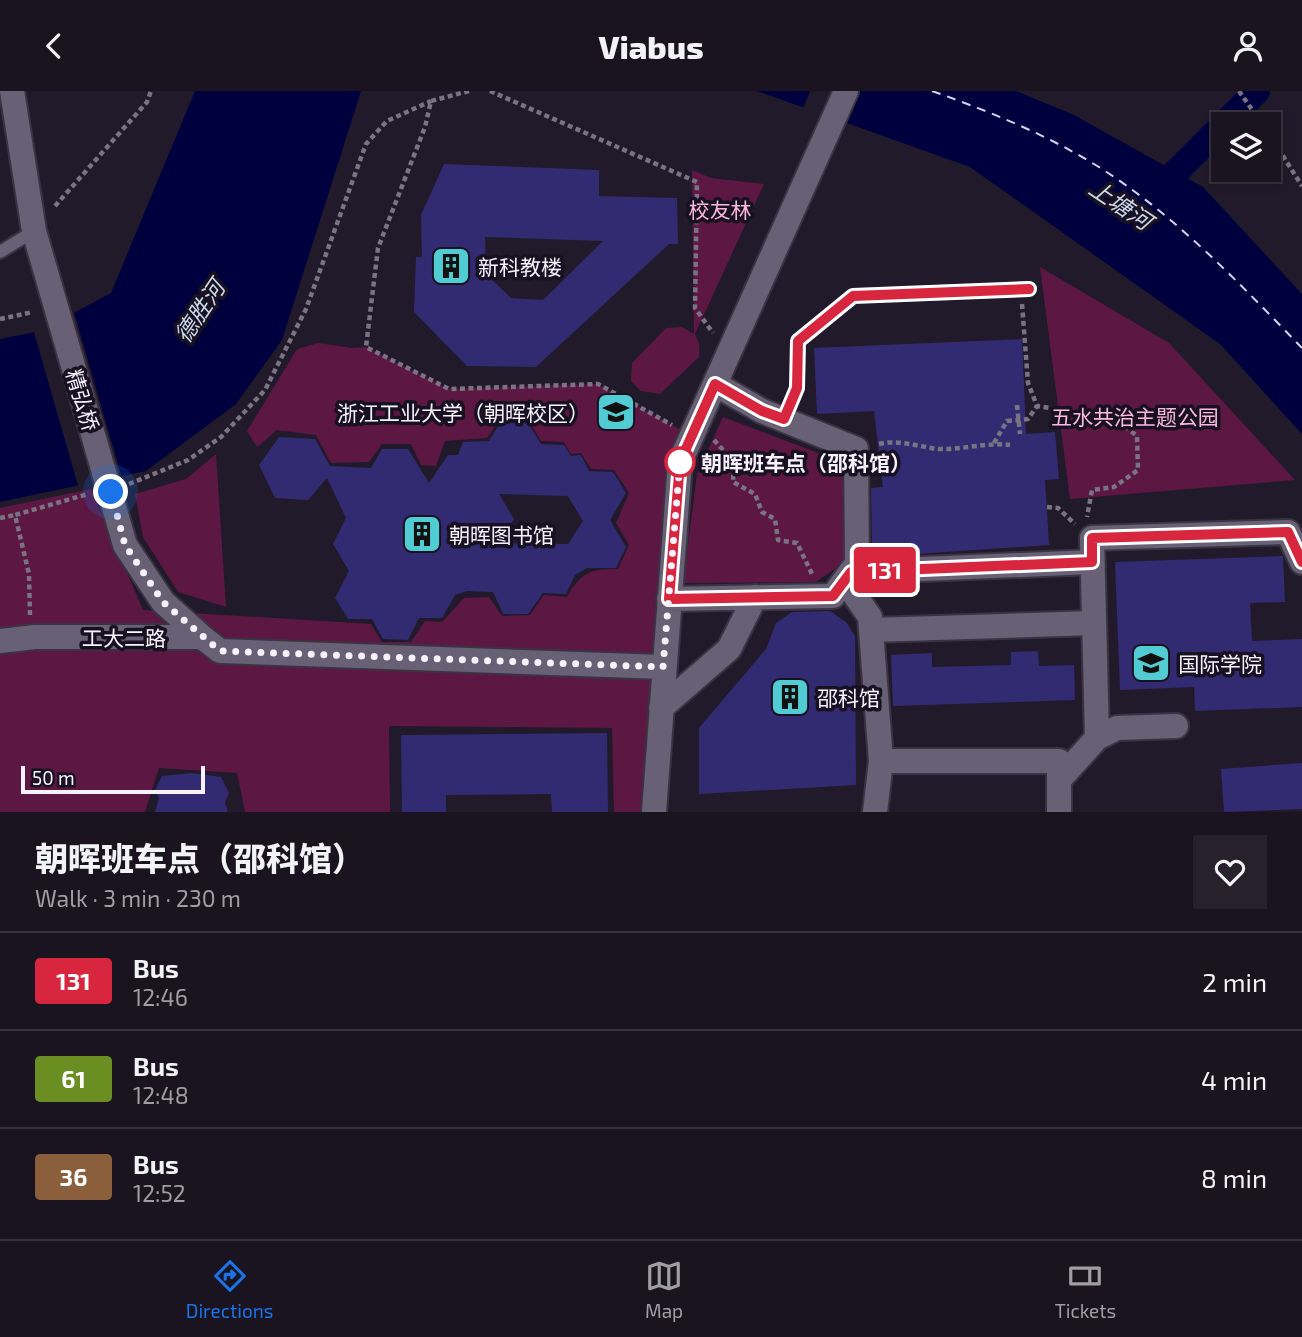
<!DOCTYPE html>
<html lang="en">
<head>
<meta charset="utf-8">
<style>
	body { margin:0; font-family:"Exo 2","Noto Sans SC",sans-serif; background:#26212d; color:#f1f3f6; height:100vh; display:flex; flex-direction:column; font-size:26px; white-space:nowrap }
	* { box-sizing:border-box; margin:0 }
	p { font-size:23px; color:#9f9ea5 }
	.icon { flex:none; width:38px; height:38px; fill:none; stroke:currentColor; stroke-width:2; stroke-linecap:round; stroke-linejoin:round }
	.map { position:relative; height:721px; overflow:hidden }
	.side { display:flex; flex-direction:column; background:#191420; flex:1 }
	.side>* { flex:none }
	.badge { padding:0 14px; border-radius:5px; font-size:24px; line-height:46px }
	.controls { position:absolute; left:1211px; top:21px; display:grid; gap:14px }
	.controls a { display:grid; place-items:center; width:70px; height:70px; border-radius:0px; background:#191420; box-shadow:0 4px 10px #0003,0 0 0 2px #37333e; font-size:35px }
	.scale { position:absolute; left:21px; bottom:18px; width:184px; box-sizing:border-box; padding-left:7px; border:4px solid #f7f2fe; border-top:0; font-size:19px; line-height:24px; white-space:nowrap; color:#f7f2fe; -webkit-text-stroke:5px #181121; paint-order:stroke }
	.you { position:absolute; width:35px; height:35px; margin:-18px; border:5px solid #fff; border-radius:50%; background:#1a73e8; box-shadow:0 0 0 10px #1a73e833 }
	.map>.badge { position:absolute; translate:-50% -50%; box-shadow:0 0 0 4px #fff }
	.round { display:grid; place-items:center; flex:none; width:74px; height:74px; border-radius:0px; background:#26212d }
	.summary { display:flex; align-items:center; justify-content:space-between; height:119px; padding:0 35px }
	h1 { font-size:33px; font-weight:800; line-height:52px }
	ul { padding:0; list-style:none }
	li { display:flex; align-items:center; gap:21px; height:98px; padding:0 35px; border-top:2px solid #37333e }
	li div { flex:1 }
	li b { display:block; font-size:26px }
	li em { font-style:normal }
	li .badge { min-width:77px; font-weight:700; text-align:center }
	header { display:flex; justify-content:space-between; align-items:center; height:91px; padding:0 35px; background:#191420; font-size:32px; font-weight:800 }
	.menu { display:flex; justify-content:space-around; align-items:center; height:98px; border-top:2px solid #37333e; background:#191420; font-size:19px; color:#9f9ea5 }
	.menu a { display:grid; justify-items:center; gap:4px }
	.menu .active { color:#1a73e8 }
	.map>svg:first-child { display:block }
	.green { fill:#5d1743 }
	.water { fill:#00003f }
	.pier { fill:#211a2b }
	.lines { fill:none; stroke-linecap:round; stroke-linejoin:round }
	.canal { stroke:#00003f; stroke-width:26 }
	.ferry { stroke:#cdd8eb; stroke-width:2; stroke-dasharray:9 7; stroke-linecap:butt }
	.building { fill:#332b72; fill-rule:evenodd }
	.lane-casing { stroke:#3a3442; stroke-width:16 }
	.street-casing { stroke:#3a3442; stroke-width:28 }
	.path { stroke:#797382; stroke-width:4.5; stroke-dasharray:5 3.5; stroke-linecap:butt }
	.lane { stroke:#686074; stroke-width:12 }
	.street { stroke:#686074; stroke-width:24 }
	.line-casing { stroke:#fff; stroke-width:16 }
	.line { stroke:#d7263d; stroke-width:10 }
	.walk { stroke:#f7f2fe; stroke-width:7; stroke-dasharray:0 12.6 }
	.stop-dot { fill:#fff; stroke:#d7263d; stroke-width:3.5 }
	.labels { text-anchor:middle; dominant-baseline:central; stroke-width:7; stroke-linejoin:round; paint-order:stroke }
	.park-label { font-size:21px; fill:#fbb8dc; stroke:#181121 }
	.poi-label { font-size:21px; fill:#f7f2fe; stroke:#181121; text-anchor:start }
	.street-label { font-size:21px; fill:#f7f2fe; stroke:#181121 }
	.stop-label { font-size:21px; font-weight:bold; fill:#f7f2fe; stroke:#181121; text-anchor:start }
	.water-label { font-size:23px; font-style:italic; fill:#cdd8eb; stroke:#181121 }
</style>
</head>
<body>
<header><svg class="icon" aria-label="back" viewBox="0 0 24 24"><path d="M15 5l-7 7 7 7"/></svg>Viabus<svg class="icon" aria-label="person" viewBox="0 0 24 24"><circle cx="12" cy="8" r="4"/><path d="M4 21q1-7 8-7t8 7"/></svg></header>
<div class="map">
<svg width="1302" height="721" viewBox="0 0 1302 721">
	<rect width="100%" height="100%" fill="#211a2b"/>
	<path class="green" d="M692,79L711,87L764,93L695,243L699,253V266L660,303L641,300L631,290L632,272L666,237L682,236L694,243Z
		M1040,176L1169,252L1295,389L1070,408Z
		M318,252L352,257L366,256L449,298L598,293L692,345L654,721H614L612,637L389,635L390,721H245L237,682L159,677L145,721H0V417L91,398L143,519L371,533L382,551H411L425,530L442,531L464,507L489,506L502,525L530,524L544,504L567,506C581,481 590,478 618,478L629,454L616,432L629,402L614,379L591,378L581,362L571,363L564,351L541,350L528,329H499L487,347L445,350L436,375L421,374L411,353H382L369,371L331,372L316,344L277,339L257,356L247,340L297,258Z
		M723,326L842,371L846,470L816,491L683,492L697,383Z
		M216,363L226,516L178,501L143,446L135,403L186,388Z"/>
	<path class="water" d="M195,0H361L282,249L236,313L146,380L0,411V248L40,240L111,202Z
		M757,0H1016L1074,24L1203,96L1302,203V343L1220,253L970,76Z"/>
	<path class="pier" d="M810,0H857L842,34L802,20Z
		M73,218L122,387L79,398L33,238Z"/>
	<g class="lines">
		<path class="canal" d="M1152,105L1257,0"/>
		<path class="ferry" d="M932,0C991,21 1050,45 1102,78C1177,126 1241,194 1302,257"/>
	</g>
	<path class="building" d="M444,73L599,79V105L677,107L678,153H669L536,276L467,275L414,221L416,166H422L421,124ZM485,146L603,150L543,209L511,207L486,183Z
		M1022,248L1026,343L1055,341L1059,388L1045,389L1049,454L888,465L887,452H872L871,397L883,396L874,320L817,323L814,257Z
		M500,332H528L541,353L564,354L571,365L581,364L589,380L613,381L626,402L610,429L626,456L616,477H587L575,484L566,503L543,502L528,523H503L493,501L467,500L455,504L442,527H419L408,549L383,548L372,528H348L335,507L349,480L333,453L346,427L327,387L308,409L275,407L259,374L279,346L315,348L330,375L371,377L382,358H408L429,392L448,364H458L463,351L489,350ZM499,403L568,405L583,430L568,453L499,452L514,428Z
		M1283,465L1285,511L1250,512L1252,550L1302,548V616L1195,620L1194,596L1120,599L1115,471Z
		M830,520L846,531L855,545L856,694L699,703V637L766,558L776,532L792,521Z
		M1038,560L1039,575L1074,574L1075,609L893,615L891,564L932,562V576L1011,574V561Z
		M607,642L608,721H552L551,703L446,704V721H402L401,644Z
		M1302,672V718L1224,721L1221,678Z
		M192,682L221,686L229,702L225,712L228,721H155L159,707L155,699L162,685Z"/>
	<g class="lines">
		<g class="lane-casing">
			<path id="lane" d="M0,161L34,140
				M784,328L797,297L798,250L854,205L1029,198"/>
		</g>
		<g class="street-casing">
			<path id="street" d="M12,0L34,140L125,454L163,511L202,546
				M851,481L1092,471
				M845,490L870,526L881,670H1059V721
				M669,508L833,505L857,472L856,358L762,320L715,293
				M871,539L1094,532
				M0,550L35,546H202L220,560L663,576
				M661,617L729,558L755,506
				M1097,647L1117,637L1176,635
				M1059,689L1097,647L1092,447L1288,441L1302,471
				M654,721L680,371L846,0
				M875,721L881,670"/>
		</g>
		<path class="path" d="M469,0L431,10L425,36L378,157L366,256L449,298L598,293L672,334
			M490,0L697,91L695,217L713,242
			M1239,0L1262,33
			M1269,43L1302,95
			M55,115L147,11L151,0
			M1022,213L1028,292L1037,315L1113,326L1137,345L1138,379L1114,396L1092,399L1087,426
			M0,228L33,221
			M1017,314L1020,343
			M714,349L734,371L733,391L755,403L762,421L775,428L778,449L797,452L812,483
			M994,352L1007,330L1028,328L1037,315
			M879,353C899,348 919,356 939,358C962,359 986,351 1010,354
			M129,393L188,369L221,346L265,299L306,218L366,53L387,30L431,10
			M1047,416L1058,417L1075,433
			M0,427L15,424
			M30,524L29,483L15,424L88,403"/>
		<use href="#lane" class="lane"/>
		<use href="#street" class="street"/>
	</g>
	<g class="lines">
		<g class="line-casing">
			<path id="line" d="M1029,198L853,205L798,250L797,297L784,328L762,320L715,293L680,371L669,508L833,505L851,481L1092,471V447L1288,441L1302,471"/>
		</g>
		<use href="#line" class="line"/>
		<path class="walk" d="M111,401L125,454L163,511L220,560L663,576L680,371"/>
	</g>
	<defs>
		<g id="building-square" transform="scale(2.0125)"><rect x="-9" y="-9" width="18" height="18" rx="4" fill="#51ccd2" stroke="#181121"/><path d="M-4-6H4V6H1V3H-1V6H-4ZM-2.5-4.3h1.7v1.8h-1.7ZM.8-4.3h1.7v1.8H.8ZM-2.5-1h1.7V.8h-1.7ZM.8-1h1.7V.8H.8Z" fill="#111"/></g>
		<g id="university-square" transform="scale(2.0125)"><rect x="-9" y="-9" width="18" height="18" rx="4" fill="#51ccd2" stroke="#181121"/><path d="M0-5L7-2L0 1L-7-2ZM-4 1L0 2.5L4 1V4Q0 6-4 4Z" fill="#111"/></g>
	</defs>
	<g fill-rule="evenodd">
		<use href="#building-square" x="451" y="175"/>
		<use href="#university-square" x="616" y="321"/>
		<use href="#building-square" x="422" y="443"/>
		<use href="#university-square" x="1151" y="572"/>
		<use href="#building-square" x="790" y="606"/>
	</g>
	<circle class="stop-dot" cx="680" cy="371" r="14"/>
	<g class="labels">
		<g class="park-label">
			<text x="720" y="118">校友林</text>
			<text x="1135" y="325">五水共治主题公园</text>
		</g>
		<g class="poi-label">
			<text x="478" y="175">新科教楼</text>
			<text x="589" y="321" text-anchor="end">浙江工业大学（朝晖校区）</text>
			<text x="449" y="443">朝晖图书馆</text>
			<text x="1178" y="572">国际学院</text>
			<text x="817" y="606">邵科馆</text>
		</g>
		<g class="street-label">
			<text transform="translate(83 309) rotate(73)">精弘桥</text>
			<text x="124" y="546">工大二路</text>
		</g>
		<g class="stop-label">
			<text x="701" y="371">朝晖班车点（邵科馆）</text>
		</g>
		<g class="water-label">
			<text transform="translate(1121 113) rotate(34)">上塘河</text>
			<text transform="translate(199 220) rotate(-56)">德胜河</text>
		</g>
	</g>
</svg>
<div class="controls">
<a><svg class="icon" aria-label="layers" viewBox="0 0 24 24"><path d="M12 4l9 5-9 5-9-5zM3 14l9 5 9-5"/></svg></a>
</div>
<div class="scale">50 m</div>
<div class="you" style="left:111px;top:401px"></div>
<b class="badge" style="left:885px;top:479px;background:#d7263d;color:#fff">131</b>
</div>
<section class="side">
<div class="summary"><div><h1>朝晖班车点（邵科馆）</h1><p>Walk · 3 min · 230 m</p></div><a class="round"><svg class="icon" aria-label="heart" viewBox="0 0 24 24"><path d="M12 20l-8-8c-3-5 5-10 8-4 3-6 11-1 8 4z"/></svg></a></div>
<ul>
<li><span class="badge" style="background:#d7263d;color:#fff">131</span><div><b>Bus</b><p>12:46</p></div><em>2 min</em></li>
<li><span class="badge" style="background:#6b8e23;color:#fff">61</span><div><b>Bus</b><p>12:48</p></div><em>4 min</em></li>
<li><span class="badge" style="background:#8b5e3c;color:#fff">36</span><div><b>Bus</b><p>12:52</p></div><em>8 min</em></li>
</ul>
</section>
<nav class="menu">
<a class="active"><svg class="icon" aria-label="directions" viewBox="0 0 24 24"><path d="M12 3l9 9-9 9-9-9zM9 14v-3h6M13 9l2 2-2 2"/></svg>Directions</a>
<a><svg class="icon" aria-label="map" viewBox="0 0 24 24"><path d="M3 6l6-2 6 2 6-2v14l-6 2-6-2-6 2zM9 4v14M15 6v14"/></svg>Map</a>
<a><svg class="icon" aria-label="tickets" viewBox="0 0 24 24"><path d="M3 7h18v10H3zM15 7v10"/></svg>Tickets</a>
</nav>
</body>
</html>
